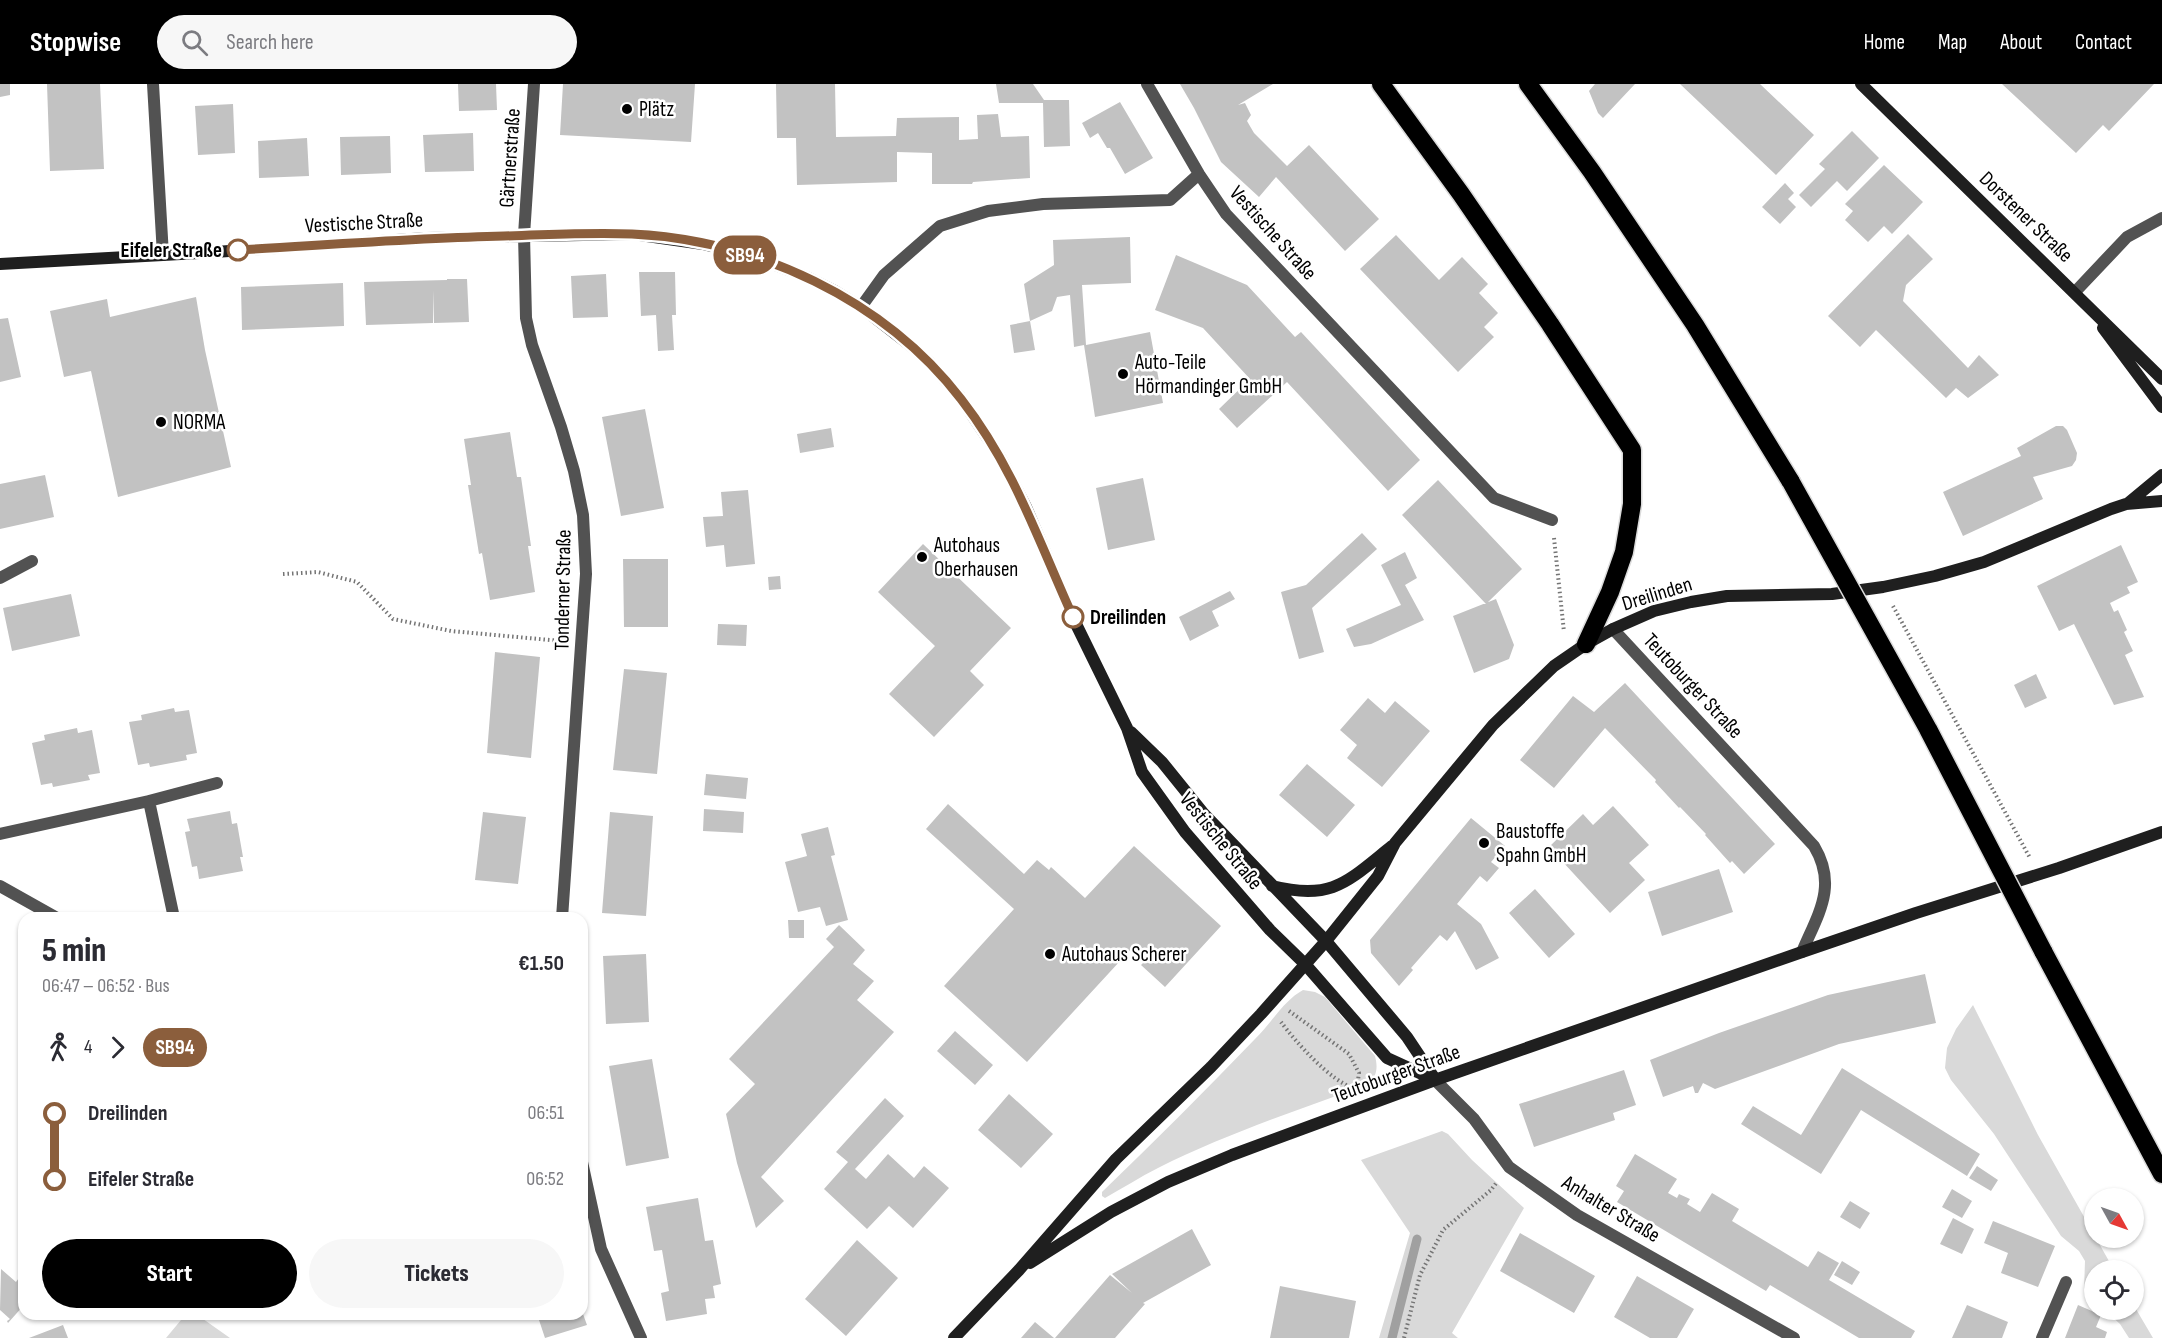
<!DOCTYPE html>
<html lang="en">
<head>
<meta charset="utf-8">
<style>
	body { margin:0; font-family:"Sofia Sans Condensed",sans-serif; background:#f7f7f7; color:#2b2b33; height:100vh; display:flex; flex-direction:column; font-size:22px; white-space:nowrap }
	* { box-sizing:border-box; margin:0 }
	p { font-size:20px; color:#7c7c81 }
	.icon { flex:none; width:33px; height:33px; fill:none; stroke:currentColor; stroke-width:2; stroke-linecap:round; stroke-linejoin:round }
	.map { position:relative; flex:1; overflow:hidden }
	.panel { position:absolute; left:18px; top:828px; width:570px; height:408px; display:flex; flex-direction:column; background:#fff; border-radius:18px; box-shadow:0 2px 4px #0004 }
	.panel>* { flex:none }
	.badge { padding:0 12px; border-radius:20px; font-size:21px; line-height:39px }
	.needle { width:39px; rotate:130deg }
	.tools { position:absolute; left:2084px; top:1104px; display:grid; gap:12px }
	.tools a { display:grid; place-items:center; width:60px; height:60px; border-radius:50%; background:#fff; box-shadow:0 2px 4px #0004; font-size:30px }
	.map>.badge { position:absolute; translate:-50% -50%; box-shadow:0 0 0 3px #fff }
	.legs { display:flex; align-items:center; gap:9px; height:66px; padding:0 24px; font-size:20px }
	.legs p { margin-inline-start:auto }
	.head { display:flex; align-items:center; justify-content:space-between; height:102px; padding:0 24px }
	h1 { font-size:33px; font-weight:800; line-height:45px }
	.action { display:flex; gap:12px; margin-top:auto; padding:12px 24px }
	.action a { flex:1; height:69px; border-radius:36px; background:#000; color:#fff; font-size:24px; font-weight:800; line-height:69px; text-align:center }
	.action a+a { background:#f7f7f7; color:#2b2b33 }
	ul { padding:0 24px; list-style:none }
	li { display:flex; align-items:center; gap:21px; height:66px; font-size:22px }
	li i { display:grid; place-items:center; width:9px; height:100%; margin:0 8px; background:currentColor }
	li i::after { content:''; width:15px; height:15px; margin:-8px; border:4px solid; border-radius:50%; background:#fff }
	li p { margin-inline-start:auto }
	li:first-child i { background:linear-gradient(#0000 50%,currentColor 0) }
	li:last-child i { background:linear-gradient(currentColor 50%,#0000 0) }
	header { display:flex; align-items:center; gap:36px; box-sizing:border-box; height:84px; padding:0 30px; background:#000; color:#fff }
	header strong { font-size:28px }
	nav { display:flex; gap:33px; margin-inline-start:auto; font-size:21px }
	.search { width:420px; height:54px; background:#f7f7f7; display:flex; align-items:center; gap:15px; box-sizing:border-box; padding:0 21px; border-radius:33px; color:#7c7c81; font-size:22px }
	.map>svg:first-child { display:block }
	.green { fill:#d9d9d9 }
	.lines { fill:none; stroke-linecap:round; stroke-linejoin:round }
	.stream { stroke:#a0a0a0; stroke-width:9 }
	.building { fill:#c2c2c2 }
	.highway-casing { stroke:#dbdbdb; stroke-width:21 }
	.path { stroke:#747474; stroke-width:4; stroke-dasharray:1.5 3; stroke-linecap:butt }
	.lane { stroke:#525252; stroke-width:12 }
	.street { stroke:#525252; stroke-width:12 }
	.secondary { stroke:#1f1f1f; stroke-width:12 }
	.highway { stroke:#000; stroke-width:18 }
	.highway-bridge-casing { stroke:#dbdbdb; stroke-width:21; stroke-linecap:butt }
	.highway-bridge { stroke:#000; stroke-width:18 }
	.line-1-casing { stroke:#fff; stroke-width:14 }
	.line-1 { stroke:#8b5e3c; stroke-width:9 }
	.poi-dot { fill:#000; stroke:#fff; stroke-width:2 }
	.stop-1-dot { fill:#fff; stroke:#8b5e3c; stroke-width:3 }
	.labels { text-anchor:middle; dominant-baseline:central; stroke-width:5; stroke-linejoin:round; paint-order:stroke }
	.poi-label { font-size:21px; fill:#000; stroke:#fff; text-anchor:start }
	.street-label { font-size:21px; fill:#000; stroke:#fff }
	.stop-label { font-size:21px; font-weight:bold; fill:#000; stroke:#fff; text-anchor:end }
</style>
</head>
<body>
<header>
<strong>Stopwise</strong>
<div class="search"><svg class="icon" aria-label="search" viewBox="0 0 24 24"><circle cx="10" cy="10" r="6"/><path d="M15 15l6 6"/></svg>Search here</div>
<nav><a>Home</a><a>Map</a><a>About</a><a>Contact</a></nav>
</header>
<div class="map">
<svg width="2162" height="1254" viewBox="0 0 2162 1254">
	<rect width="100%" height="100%" fill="#fff"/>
	<path class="green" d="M1303,906L1315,908L1325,913L1375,972C1378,984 1377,991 1369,1000C1298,1026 1226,1050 1158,1084C1140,1093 1123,1104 1105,1114L1102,1112V1108C1154,1058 1205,1007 1255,955C1271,940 1283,917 1303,906Z
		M1973,921L2038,1051L2114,1186H2094V1215L2084,1206L2085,1177L2079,1167L2061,1152L1994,1050L1951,996L1945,984L1947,964L1956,945Z
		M1442,1047L1448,1050L1472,1076L1524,1124L1452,1249L1458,1254H1379L1410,1149L1361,1076Z
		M2133,1220L2153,1254H2129L2120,1240L2105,1226H2133Z
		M186,1230H196L230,1254H166Z"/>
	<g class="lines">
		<path class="stream" d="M1392,1254L1417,1155"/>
	</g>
	<path class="building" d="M0,0H10V11L0,13Z
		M47,0H100L104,85L50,87Z
		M458,0H496L497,26L459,27Z
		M563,0H695L691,58L560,51Z
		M776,0H835L836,53L896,52L897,34L959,33V56L978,55L977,31L998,30L1001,53L1029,52L1030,94L973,98L972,100H932V69L897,68V98L797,101L796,54H777Z
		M996,0H1033L1044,16H1069L1070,62L1044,63L1043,19H999Z
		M1180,0H1273L1238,21L1245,19L1251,31L1247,37L1254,49L1287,82L1309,61L1379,135L1345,167L1276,93L1259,113L1221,78L1194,24Z
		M1595,0H1635L1603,34L1598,29L1589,7Z
		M1680,0H1760L1814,51L1776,91Z
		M2002,0H2154L2109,47L2103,41L2076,69Z
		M1120,18L1153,74L1125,90L1110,64H1107L1098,49L1090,54L1082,39Z
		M233,20L235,69L198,71L195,22Z
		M1852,47L1879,74L1847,107L1837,97L1811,123L1799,111L1825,85L1819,80Z
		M473,49L474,87L425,88L423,51Z
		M390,52L391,89L341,91L340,53Z
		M307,54L309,92L259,94L258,57Z
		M1884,81L1923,118L1892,150L1884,142L1868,158L1845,136L1853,127L1845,120Z
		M1785,99L1794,109L1788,115L1796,123L1780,140L1762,123Z
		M1908,150L1933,175L1906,201L1903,217L1968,284L1979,271L1999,291L1968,314L1956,304L1946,314L1876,246L1860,263L1828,232Z
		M1396,151L1439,196L1462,173L1488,200L1479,209L1498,229L1484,243L1494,253L1458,288L1360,185Z
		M1130,153L1131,199L1082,201L1086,261L1150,248L1163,319L1095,333L1084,261L1074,263L1070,211L1057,213L1052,227L1030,237L1024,200L1054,181L1053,156Z
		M1176,171L1247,201L1295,253L1301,248L1420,376L1388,407L1287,298L1237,344L1219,325L1250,295L1203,244L1155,226Z
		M639,188H675L676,231H672L674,266L658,267L656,231L641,232Z
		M606,190L608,233L573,234L571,192Z
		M447,195H467L469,238L434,239L433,206V239L366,241L364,198L447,196Z
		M343,199L344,242L242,246L241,203Z
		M196,213L205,266L231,383L118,413L91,287L64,293L50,227L107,215L110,233Z
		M8,234L21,293L0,298V235Z
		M1030,237L1035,266L1014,269L1010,241Z
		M645,325L664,424L621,432L602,333Z
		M2056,342H2063L2067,346L2077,369L2076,376L2072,382L2033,393L2043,415L1963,452L1943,408L2021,372L2017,364Z
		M831,344L834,363L800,369L797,350Z
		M510,348L517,393H521L531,462H528L535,508L490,516L482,469L479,470L468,401H471L464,355Z
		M45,391L54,433L0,445V400Z
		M1143,394L1155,456L1108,466L1096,404Z
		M1438,396L1522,485L1486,520L1402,431Z
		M748,406L755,480L726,483L724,461L706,463L703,433L723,432L721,408Z
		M1362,449L1377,465L1312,524L1324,568L1299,575L1281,508L1306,501Z
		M923,460L1011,544L970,587L984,601L934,653L889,610L935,562L878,508Z
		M2121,461L2138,498L2127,503L2130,509L2110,519L2114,528L2118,526L2127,546L2124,548L2133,567L2125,571L2144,613L2114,621L2074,540L2059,547L2037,502Z
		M1405,468L1417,494L1405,501L1424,536L1371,560L1354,563L1346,545L1401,521L1381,481Z
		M623,475H668V543H624Z
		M780,492L781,505L769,506L768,493Z
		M1230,507L1235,515L1212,527L1219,542L1190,557L1179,533Z
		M71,510L80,552L12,567L3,524Z
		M1496,515L1514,561L1509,575L1474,589L1453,532Z
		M718,540L747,541L746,562L717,561Z
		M495,568L540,573L531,674L487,669Z
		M624,585L667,589L657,690L613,686Z
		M2036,590L2047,614L2025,624L2014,601Z
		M1625,599L1775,760L1744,790L1732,777L1730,779L1705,751L1706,750L1680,723L1679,724L1655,698L1656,696L1605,644L1554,704L1520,676L1573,612L1594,628Z
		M1368,614L1385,629L1395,617L1430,647L1382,703L1347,674L1357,661L1340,646Z
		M174,624L175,628L189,626L197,669L186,671L187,676L150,683L149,679L138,681L129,638L142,636L141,631Z
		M77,644L78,649L92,646L100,689L88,691L90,696L53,703L52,699L41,701L32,659L45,656L44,651Z
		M1307,680L1355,721L1327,753L1279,711Z
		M706,690L748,694L746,715L704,711Z
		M948,720L1024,790L1037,776L1049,786L1051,783L1085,814L1134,762L1221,842L1165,903L1141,881L1146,876L1132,864L1027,978L944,902L1014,825L926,745Z
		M1613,722L1649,761L1629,779L1645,796L1610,829L1549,763L1583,730L1593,741Z
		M704,725L744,728L743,749L703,747Z
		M230,727L232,740L237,739L243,773H240L243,787L199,795L197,782L192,783L185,748L190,747L187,735Z
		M483,728L526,733L518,800L475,796Z
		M610,728L653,732L646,832L602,829Z
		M1471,734L1505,762L1491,778L1499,784L1487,798L1480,792L1457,820L1481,840L1499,874L1476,886L1455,847L1447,857L1440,851L1411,884L1413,886L1399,902L1371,869L1370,856Z
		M828,743L835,771L831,772L848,836L826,842L820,823L798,828L785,778L807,772L801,750Z
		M1719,785L1733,828L1662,852L1648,808Z
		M1535,805L1575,850L1549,874L1509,829Z
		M788,836H804V854H789Z
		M839,841L865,866L853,880L874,897L857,916L894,948L761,1093L784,1117L756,1144L737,1079L726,1030L755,1000L729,975L834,863L826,855Z
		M646,870L649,938L606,940L603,872Z
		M1925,890L1936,939L1839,960L1715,1005L1703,999L1698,1009H1695L1693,1002L1663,1013L1650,976L1719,949L1828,911Z
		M955,947L993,981L975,1001L937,967Z
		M652,975L669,1074L626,1082L609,982Z
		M1842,984L1980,1070L1967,1092L1861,1026L1821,1090L1741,1040L1753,1022L1801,1051Z
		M1624,986L1636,1021L1613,1029L1615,1036L1534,1063L1519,1020Z
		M1009,1010L1053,1050L1021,1084L978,1046Z
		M885,1014L904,1032L855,1085L866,1095L888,1070L914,1094L924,1082L949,1104L913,1144L889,1122L867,1145L824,1105L848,1078L836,1068Z
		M1635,1070L1677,1095L1668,1109L1677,1114L1679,1110L1690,1115L1687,1120L1700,1128L1712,1109L1739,1125L1732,1137L1808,1183L1818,1167L1839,1179L1829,1196L1915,1247L1911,1254H1859L1770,1201L1766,1207L1617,1118L1624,1107L1616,1102Z
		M1977,1082L1998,1096L1991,1107L1969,1094Z
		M1952,1105L1972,1117L1962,1134L1942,1123Z
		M698,1114L705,1157L713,1156L721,1200L713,1202L715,1214L705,1215L707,1230L666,1237L661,1209L669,1207L662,1166L654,1167L646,1123Z
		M1850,1117L1870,1129L1860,1145L1840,1133Z
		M1953,1134L1974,1145L1962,1170L1940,1160Z
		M1993,1137L2055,1162L2038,1203L2001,1189L2008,1169L1984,1159Z
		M1192,1145L1211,1181L1143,1219L1145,1220L1115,1254H1055L1110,1191L1132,1209L1112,1190Z
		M1520,1149L1595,1192L1574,1229L1500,1187Z
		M857,1156L898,1194L846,1252L805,1215Z
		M1842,1177L1860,1188L1852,1201L1834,1191Z
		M1,1185L16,1198L21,1191L24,1194V1221L8,1239L7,1237L10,1235L0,1226Z
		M1637,1192L1694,1225L1677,1254H1650L1614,1233Z
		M1280,1202L1356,1217L1349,1254H1270Z
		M1967,1221L2008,1238L2002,1254H1952Z
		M2078,1221L2101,1231L2096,1243L2107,1248L2105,1254H2065Z
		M537,1230H583L587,1241L545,1254Z
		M1035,1238L1054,1254H1021Z
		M63,1241L68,1254H29Z"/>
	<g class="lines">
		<g class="highway-casing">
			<path id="highway" d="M1381,0L1461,110L1550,240L1632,366V420L1624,468L1610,508L1586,560
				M1528,0L1592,88L1695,241L1791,398
				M2043,867L2162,1090"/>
		</g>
		<path class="path" d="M1554,454L1564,548
			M283,490L318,488L357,498L393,535L451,547L561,557
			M1893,522L2030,774
			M1289,927L1349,970L1359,989L1357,1003
			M1281,938C1295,957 1331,998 1354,1004
			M1404,1254L1420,1191L1443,1146L1491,1106L1497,1098"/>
		<path class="lane" d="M2075,208L2127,153L2162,134"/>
		<path class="street" d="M153,0L163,171
			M534,0L524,151L526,234L532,261L561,343L574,387L583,431L586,490L562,834
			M1147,0L1199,90L1226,130L1494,414L1552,436
			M861,223L884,191L940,142L988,127L1043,120L1170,116L1199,90
			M0,494L32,477
			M1613,545L1814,762C1838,802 1818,830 1802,868
			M149,717L217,699
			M0,750L149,717L174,834
			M0,802L57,834
			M1435,996L1474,1035L1509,1083L1577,1131L1794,1254
			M582,1078L601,1165L641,1254
			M2042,1254L2066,1198"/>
		<path class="secondary" d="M1861,0L2162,295
			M0,180L199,169L427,154L633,150L703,160L755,173L809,194L835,207L861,223L911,262L929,278L960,313L1000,373L1026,423L1075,538L1127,644L1142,688L1185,748L1270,846L1305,880L1387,974L1435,996
			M2103,244L2162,323
			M2127,420L2162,391
			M1131,648L1162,678L1204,730L1326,857L1407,953L1435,995
			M1272,802C1332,817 1347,798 1392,762
			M1030,1179L1111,1128L1168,1098L1232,1071L1435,996L1802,868L1916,829L2059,784L2162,748
			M954,1254L1019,1186L1116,1075L1211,983L1261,930L1326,857L1378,792L1395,759L1493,641L1554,582L1586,560L1613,545L1654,527L1691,518L1727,512L1832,510L1883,503L1935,492L1984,478L2111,425L2126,420L2162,417"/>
		<use href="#highway" class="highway"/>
		<g class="highway-bridge-casing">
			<path id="highway-bridge" d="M1791,398L1928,645L2043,867"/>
		</g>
		<use href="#highway-bridge" class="highway-bridge"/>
	</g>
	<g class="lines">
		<g class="line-1-casing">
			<path id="line-1" d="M238,166C326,161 415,154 504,152C546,151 589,148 632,150C757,156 884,215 961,315C1014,383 1038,456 1073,533"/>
		</g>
		<use href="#line-1" class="line-1"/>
	</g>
	<g class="poi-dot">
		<circle cx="627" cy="25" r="6"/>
		<circle cx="1123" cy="290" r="6"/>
		<circle cx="161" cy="338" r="6"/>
		<circle cx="922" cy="473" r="6"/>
		<circle cx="1484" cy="759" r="6"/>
		<circle cx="1050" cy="870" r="6"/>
	</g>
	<g class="stop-1-dot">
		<circle cx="238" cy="166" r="10"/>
		<circle cx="1073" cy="533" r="10"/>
	</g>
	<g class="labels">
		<g class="poi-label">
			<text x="639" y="25">Plätz</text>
			<text x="1135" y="278">Auto-Teile<tspan x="1135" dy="24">Hörmandinger GmbH</tspan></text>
			<text x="173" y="338">NORMA</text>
			<text x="934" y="461">Autohaus<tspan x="934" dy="24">Oberhausen</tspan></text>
			<text x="1496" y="747">Baustoffe<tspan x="1496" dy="24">Spahn GmbH</tspan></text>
			<text x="1062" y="870">Autohaus Scherer</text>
		</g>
		<g class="street-label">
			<text transform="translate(510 74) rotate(-86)">Gärtnerstraße</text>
			<text transform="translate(2026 133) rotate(44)">Dorstener Straße</text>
			<text transform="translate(364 139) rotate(-3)">Vestische Straße</text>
			<text transform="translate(1273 149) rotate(48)">Vestische Straße</text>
			<text transform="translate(563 506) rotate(-89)">Tonderner Straße</text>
			<text transform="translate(1657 510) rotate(-17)">Dreilinden</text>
			<text transform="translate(1693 602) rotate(47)">Teutoburger Straße</text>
			<text transform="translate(1221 757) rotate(51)">Vestische Straße</text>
			<text transform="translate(1396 990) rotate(-20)">Teutoburger Straße</text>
			<text transform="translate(1611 1125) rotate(31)">Anhalter Straße</text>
		</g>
		<g class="stop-label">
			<text x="222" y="166">Eifeler Straße</text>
			<text x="1090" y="533" text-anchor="start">Dreilinden</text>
		</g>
	</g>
</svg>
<div class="tools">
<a><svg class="needle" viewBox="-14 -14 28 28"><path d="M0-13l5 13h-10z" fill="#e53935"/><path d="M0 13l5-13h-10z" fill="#7c7c81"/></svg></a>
<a><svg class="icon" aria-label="locate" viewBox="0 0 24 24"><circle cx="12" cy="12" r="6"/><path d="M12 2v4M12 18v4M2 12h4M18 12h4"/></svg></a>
</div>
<b class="badge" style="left:745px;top:171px;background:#8b5e3c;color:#fff">SB94</b>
<section class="panel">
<div class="head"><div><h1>5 min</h1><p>06:47 – 06:52 · Bus</p></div><b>€1.50</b></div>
<div class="legs"><svg class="icon" aria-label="walk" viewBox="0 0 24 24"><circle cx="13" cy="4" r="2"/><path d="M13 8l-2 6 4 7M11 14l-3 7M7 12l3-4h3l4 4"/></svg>4<svg class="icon" aria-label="forward" viewBox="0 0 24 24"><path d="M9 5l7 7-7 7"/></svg><b class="badge" style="background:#8b5e3c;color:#fff">SB94</b></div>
<ul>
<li><i style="color:#8b5e3c"></i><b>Dreilinden</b><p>06:51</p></li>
<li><i style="color:#8b5e3c"></i><b>Eifeler Straße</b><p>06:52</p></li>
</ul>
<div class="action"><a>Start</a><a>Tickets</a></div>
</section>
</div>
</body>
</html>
